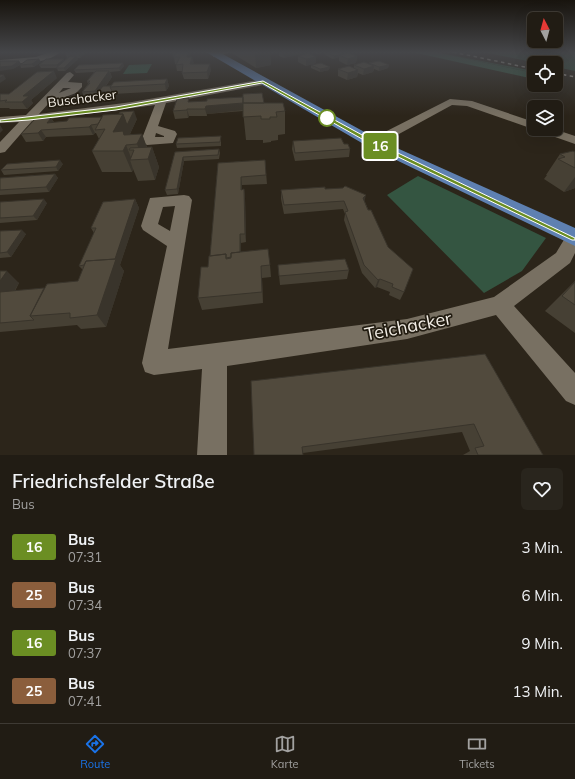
<!DOCTYPE html>
<html lang="de">
<head>
<meta charset="utf-8">
<style>
	body { margin:0; font-family:Mulish,sans-serif; background:#29251d; color:#f1f3f6; height:100vh; display:flex; flex-direction:column; font-size:15px; white-space:nowrap }
	* { box-sizing:border-box; margin:0 }
	p { font-size:13px; color:#a2a1a0 }
	.icon { flex:none; width:22px; height:22px; fill:none; stroke:currentColor; stroke-width:2; stroke-linecap:round; stroke-linejoin:round }
	.map { position:relative; height:455px; overflow:hidden }
	.details { display:flex; flex-direction:column; background:#211c14; flex:1 }
	.details>* { flex:none }
	.badge { padding:0 8px; border-radius:3px; font-size:14px; line-height:26px }
	.needle { width:26px; rotate:354deg }
	.buttons { position:absolute; left:527px; top:12px; display:grid; gap:8px }
	.buttons a { display:grid; place-items:center; width:36px; height:36px; border-radius:6px; background:#211c14; box-shadow:0 4px 16px #0002,0 0 0 1px #3e3a34; font-size:20px }
	.map>.badge { position:absolute; translate:-50% -50%; box-shadow:0 0 0 2px #fff }
	.round { display:grid; place-items:center; flex:none; width:42px; height:42px; border-radius:6px; background:#29251d }
	.headline { display:flex; align-items:center; justify-content:space-between; height:68px; padding:0 12px }
	h1 { font-size:19px; font-weight:600; line-height:30px }
	ul { padding:0; list-style:none }
	li { display:flex; align-items:center; gap:12px; height:48px; padding:0 12px }
	li div { flex:1 }
	li b { display:block; font-size:15px }
	li em { font-style:normal }
	li .badge { min-width:44px; font-weight:700; text-align:center }
	.dock { display:flex; justify-content:space-around; align-items:center; height:56px; border-top:1px solid #3e3a34; background:#211c14; font-size:11px; color:#a2a1a0 }
	.dock a { display:grid; justify-items:center; gap:2px }
	.dock .current { color:#1a73e8 }
	.map>svg:first-child { display:block }
	.green { fill:#345541 }
	.forest { fill:#395c47 }
	.lines { fill:none; stroke-linecap:round; stroke-linejoin:round }
	.minor { fill:#787062; fill-rule:evenodd }
	.major { fill:#5e80b1; fill-rule:evenodd }
	.rail { stroke:#b7b1a8; stroke-width:1.5; stroke-dasharray:3.5 3.5; stroke-linecap:butt }
	.wall { fill:#464034 }
	.shaded-wall { fill:#39342b }
	.building { fill:#514a3d; stroke:#39342b }
	.line { fill:#6b8e23; stroke:#fff }
	.stop-dot { fill:#fff; stroke:#6b8e23; stroke-width:2 }
	.labels { text-anchor:middle; dominant-baseline:central; stroke-width:3.5; stroke-linejoin:round; paint-order:stroke }
	.far-street-label { font-size:13px; fill:#f1ece4; stroke:#221c11 }
	.near-street-label { font-size:18px; fill:#f1ece4; stroke:#221c11 }
</style>
</head>
<body>
<div class="map">
<svg width="575" height="455" viewBox="0 0 575 455">
	<rect width="100%" height="100%" fill="#2c251a"/>
	<path class="green" d="M435,52L534,71V73Z
		M483,52H575V71L556,67V63H537Z
		M152,64L147,73L123,74L129,65Z
		M418,176L546,238L522,271L484,293L387,195Z"/>
	<path class="forest" d="M412,52H435L534,73V79Z"/>
	<g class="lines">
		<path class="minor" d="M50,52H60C44,66 19,62 0,64V60L36,57Z
			M217,52H232L213,57V53Z
			M70,72L74,75L68,82L82,83V87L76,93L49,103L39,114L132,102L263,79L268,82L263,85L166,103L158,126L175,131L177,134L173,143L147,145L141,141L155,105L32,121L5,152L0,153V142L19,122L0,123V117L26,115L67,73ZM63,88H71L59,93ZM156,133L164,136V137H155Z
			M450,99L472,101L534,122V129H536L530,128L467,106L452,105L377,146L373,147L367,143L369,140Z
			M536,129H554L575,136V144L538,131Z
			M184,195L189,196L192,200L168,349L407,319L494,297L556,253L568,233L575,232V253L570,263L514,306L575,373V405L566,401L496,315L407,339L227,366V455H197L202,369L154,375L145,372L142,363L167,246L143,230L141,226L150,198ZM175,206L170,231L158,224L163,207Z"/>
		<path class="major" d="M206,52H219L379,140L575,228V246L367,146Z"/>
		<path class="rail" d="M453,52L534,69
			M556,73L575,77"/>
	</g>
	<path class="wall" d="M38,52H47L45,54H39Z
		M65,52L86,53L80,58H77L78,59L65,71H58L57,68H41L39,65L64,59V61L67,58Z
		M172,52H190V57H192L193,64L211,70L208,79H184L182,73V71H177L176,65V64H175L174,57H173Z
		M232,52H270L271,65L256,68L232,53Z
		M279,52H305V53L284,58L279,56Z
		M312,52H339L342,54L357,56L356,63L347,65L339,61V57L333,59L325,55L326,52L317,54Z
		M298,56L316,57V63L306,66L298,62Z
		M39,59L41,62L34,67L21,68L20,65L13,69L19,61L21,64Z
		M369,64L389,65L388,68L379,71L374,69L373,72L363,75L358,73L357,77L347,80L338,76V69L354,68V65Z
		M311,65L329,70L320,72L311,68Z
		M124,66L120,71L110,72L112,77L106,86L167,79L169,86L166,91L113,94V95H100L98,99H85L82,92L88,84L87,81L94,72L76,73L74,70Z
		M57,78L31,100L33,103L27,109H10L9,108H0V94H9Z
		M190,102L264,103L285,111V134L278,135V140L271,141V142L263,143V140H246L243,111L207,114V116H189L188,118L175,119L173,111Z
		M51,118L54,122L137,119L130,134H142L147,147H152L159,167L155,180L138,181L133,169L132,172H102L92,151L99,139L96,133H95L93,135L46,137L43,141L26,142L21,134Z
		M221,140V146L177,148L176,144Z
		M293,141L350,149L349,157L295,161L292,149Z
		M219,149L220,153L219,159L184,161L178,194L167,195L165,190L175,152Z
		M575,152V188L564,192L544,179L547,175H546L560,154Z
		M265,160L267,184L242,185V189H244L245,198L246,242L241,243V252L270,265L271,277L262,278L263,303L202,310L198,298L208,267L210,256L218,163Z
		M63,164L58,171L4,175L1,170Z
		M55,174L58,178L49,192L0,195V178Z
		M325,189L365,202L404,292L400,300L389,295L390,292L377,287L375,288L362,273L344,220L345,214L343,209L284,214L281,199V190Z
		M135,199L139,208L120,265L124,271L106,327L81,329L77,325L0,332V271L19,283L15,291L44,288L78,281L83,270L79,266L94,233L91,228Z
		M0,202L47,203L37,220L0,223Z
		M0,231L26,234L11,257L0,258Z
		M278,265L349,270L347,279L280,285Z
		M575,281V333L545,311Z
		M485,354L543,455H463L470,451L462,432L303,453L254,455Z"/>
	<path class="shaded-wall" d="M78,52H86V53L80,58Z
		M189,52H190L191,56L189,63L187,57Z
		M255,52H270L271,65L256,68Z
		M283,52H305V53L284,58Z
		M317,52H326L317,54Z
		M343,54L342,56L339,55V57L333,59L334,56Z
		M76,56L78,59L65,71L64,68Z
		M357,56L356,63L347,65L348,59Z
		M192,57L194,63L192,70L190,64Z
		M316,57V63L306,66V59Z
		M39,59L41,62L34,67L32,64Z
		M64,59L65,62L59,68L57,65Z
		M19,61L21,64L13,69L0,71V67Z
		M123,63L124,66L120,71L119,68Z
		M210,64L211,70L208,79L207,72Z
		M389,65L388,68L379,71V67Z
		M374,66L373,72L363,75L364,69Z
		M330,67L329,70L320,72V69Z
		M358,70L357,77L347,80L348,73Z
		M54,71L57,78L31,100L33,103L27,109L22,102L23,96Z
		M109,71L112,77L102,91H99L100,95L98,99L95,91Z
		M4,75L6,79L0,83V78Z
		M167,79L169,86L166,91L165,84Z
		M248,103L244,110L207,114V116L205,109L206,106Z
		M187,109L189,116L188,118L187,110Z
		M134,111L137,119L122,151L113,132L123,114Z
		M51,118L56,126L47,123Z
		M0,125L3,130L0,133Z
		M91,125L95,133L93,135L89,127Z
		M41,130L46,137L43,141L38,133Z
		M142,134L149,154L143,159L137,144Z
		M126,145L132,160H130L133,169L132,172L123,151Z
		M152,147L159,167L155,180L148,159Z
		M183,157L184,161L178,194L177,189Z
		M60,160L63,164L58,171L56,167Z
		M55,174L58,178L49,192L46,187Z
		M241,177L242,185V198L241,190Z
		M575,177V188L564,192Z
		M244,189L245,198L246,242L245,234Z
		M366,195L364,203L363,198Z
		M44,199L47,203L37,220L33,216Z
		M135,199L139,208L120,265L124,271L106,327L97,315L113,263Z
		M22,230L26,234L11,257L7,252Z
		M240,234L241,243V264L240,256Z
		M7,271L19,283L0,315V281Z
		M380,279L377,287L375,288L378,280Z"/>
	<path class="building" d="M177,52H189L187,57H192L190,64H210L207,72L182,73L183,64L176,65L180,57H173Z
		M326,52H339L343,54L334,56Z
		M308,53L316,57L306,59L298,56Z
		M348,53L357,56L348,59L339,55Z
		M70,56H76L64,68H56Z
		M39,59L32,64L20,65L27,60Z
		M46,59H64L57,65H39Z
		M0,61H19L12,66L0,67Z
		M379,61L389,65L379,67L369,63Z
		M364,62L374,66L364,69L354,65Z
		M123,63L119,68L74,70L79,65Z
		M321,63L330,67L320,69L311,65Z
		M349,66L358,70L348,73L338,69Z
		M54,71L23,96H29L22,102H5L7,100L0,101V94H9L37,72Z
		M96,71H109L95,91L82,92L90,83H88L90,81H87Z
		M0,75H4L0,78Z
		M167,79L165,84L110,87L114,82Z
		M103,86H111L110,87L112,91L111,92L99,91Z
		M262,93L264,103H243V94Z
		M243,97V103L206,106L205,109H187V110L173,111L177,99L189,98L188,102L207,101V99Z
		M243,103H283L285,111L276,112L277,117H270V119H261V116L243,117Z
		M134,111L127,125L123,114H119L120,112Z
		M123,114L113,132L123,131L124,135L142,134L137,144L126,145L123,151H92L105,129L95,130L103,115Z
		M102,117L98,124L91,125L89,127L41,130L38,133L21,134L35,119L51,118L47,123L67,121L69,118Z
		M221,136L220,142L176,144L178,138Z
		M341,138L344,144H348L350,149L295,153L293,141Z
		M152,147L148,159L130,160L134,150H129L130,148Z
		M219,149L218,155L183,157L177,189L165,190L175,152Z
		M573,151L575,152V168L558,159L565,157L560,154Z
		M60,160L56,167L1,170L7,164Z
		M265,160L266,175L241,177V190L244,189L245,234H240V252L231,253V257L226,258V254L210,256L218,163Z
		M55,174L46,187L0,190V178Z
		M345,186L366,195L363,198L368,210H371L388,247L413,269L404,292L392,287L393,284L380,279L378,280L364,265L345,212L348,211L344,201L284,205L281,190L325,187V189L343,188Z
		M44,199L33,216L0,218V202Z
		M135,199L115,259L86,261L84,265L79,266L96,228H91L103,202Z
		M22,230L7,252L0,253V231Z
		M268,249L270,265L261,266L262,292L198,298L201,267H208L209,256L226,254V259L231,258V253Z
		M116,259L97,315L70,318V313L30,316L47,284L78,281L86,261Z
		M345,259L349,270L279,276L278,265Z
		M0,271H7L0,281Z
		M575,282V305L562,296Z
		M44,288L30,316L34,320L0,323V292Z
		M485,354L543,455H478L475,448L484,446L474,424L302,447L303,455H254L251,381Z"/>
	<linearGradient id="sky" x2="0" y2="1"><stop stop-color="#18140e"/><stop offset="0.45" stop-color="#454649"/><stop offset="1" stop-color="#454649" stop-opacity="0"/></linearGradient>
	<rect width="575" height="116" fill="url(#sky)"/>
	<path class="line" d="M263,81L375,142L575,238V240H572L371,144L262,83L116,110L29,120L0,122V120L116,107Z"/>
	<circle class="stop-dot" cx="327" cy="118" r="8"/>
	<g class="labels">
		<g class="far-street-label">
			<text transform="translate(82 98) rotate(-7)">Buschacker</text>
		</g>
		<g class="near-street-label">
			<text transform="translate(408 326) rotate(-11)">Teichacker</text>
		</g>
	</g>
</svg>
<div class="buttons">
<a><svg class="needle" viewBox="-14 -14 28 28"><path d="M0-13l5 13h-10z" fill="#e53935"/><path d="M0 13l5-13h-10z" fill="#a2a1a0"/></svg></a>
<a><svg class="icon" aria-label="locate" viewBox="0 0 24 24"><circle cx="12" cy="12" r="6"/><path d="M12 2v4M12 18v4M2 12h4M18 12h4"/></svg></a>
<a><svg class="icon" aria-label="layers" viewBox="0 0 24 24"><path d="M12 4l9 5-9 5-9-5zM3 14l9 5 9-5"/></svg></a>
</div>
<b class="badge" style="left:380px;top:146px;background:#6b8e23;color:#fff">16</b>
</div>
<section class="details">
<div class="headline"><div><h1>Friedrichsfelder Straße</h1><p>Bus</p></div><a class="round"><svg class="icon" aria-label="heart" viewBox="0 0 24 24"><path d="M12 20l-8-8c-3-5 5-10 8-4 3-6 11-1 8 4z"/></svg></a></div>
<ul>
<li><span class="badge" style="background:#6b8e23;color:#fff">16</span><div><b>Bus</b><p>07:31</p></div><em>3 Min.</em></li>
<li><span class="badge" style="background:#8b5e3c;color:#fff">25</span><div><b>Bus</b><p>07:34</p></div><em>6 Min.</em></li>
<li><span class="badge" style="background:#6b8e23;color:#fff">16</span><div><b>Bus</b><p>07:37</p></div><em>9 Min.</em></li>
<li><span class="badge" style="background:#8b5e3c;color:#fff">25</span><div><b>Bus</b><p>07:41</p></div><em>13 Min.</em></li>
</ul>
</section>
<nav class="dock">
<a class="current"><svg class="icon" aria-label="directions" viewBox="0 0 24 24"><path d="M12 3l9 9-9 9-9-9zM9 14v-3h6M13 9l2 2-2 2"/></svg>Route</a>
<a><svg class="icon" aria-label="map" viewBox="0 0 24 24"><path d="M3 6l6-2 6 2 6-2v14l-6 2-6-2-6 2zM9 4v14M15 6v14"/></svg>Karte</a>
<a><svg class="icon" aria-label="tickets" viewBox="0 0 24 24"><path d="M3 7h18v10H3zM15 7v10"/></svg>Tickets</a>
</nav>
</body>
</html>
